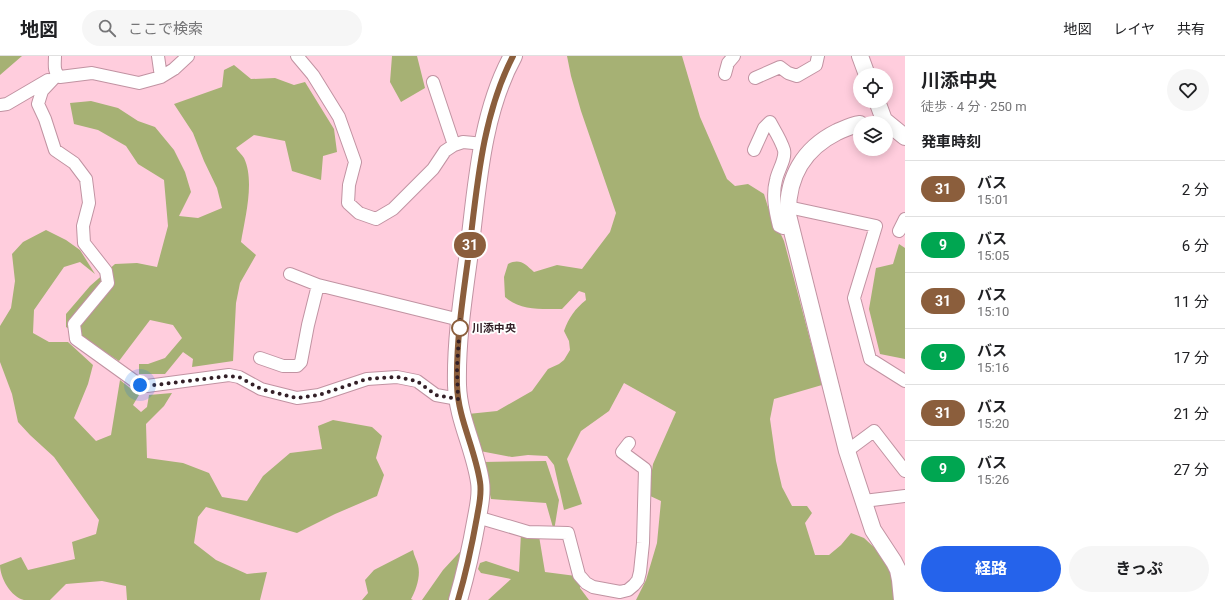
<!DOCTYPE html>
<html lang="ja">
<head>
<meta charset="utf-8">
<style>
	body { margin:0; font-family:Roboto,"Noto Sans JP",sans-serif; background:#f6f6f6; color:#202124; height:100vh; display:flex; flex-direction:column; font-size:15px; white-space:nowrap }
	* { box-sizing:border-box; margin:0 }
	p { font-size:13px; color:#757577 }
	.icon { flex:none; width:22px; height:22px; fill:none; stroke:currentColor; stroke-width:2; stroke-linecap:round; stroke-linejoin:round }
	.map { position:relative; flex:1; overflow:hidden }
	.drawer { display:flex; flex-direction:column; background:#fff; width:320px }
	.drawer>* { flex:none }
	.badge { padding:0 8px; border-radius:13px; font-size:14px; line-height:26px }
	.fabs { position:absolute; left:853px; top:12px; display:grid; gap:8px }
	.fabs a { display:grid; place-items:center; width:40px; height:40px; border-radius:50%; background:#fff; box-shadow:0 2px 10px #0003; font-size:20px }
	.you { position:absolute; width:20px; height:20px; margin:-10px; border:3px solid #fff; border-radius:50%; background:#1a73e8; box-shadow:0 0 0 6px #1a73e833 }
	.map>.badge { position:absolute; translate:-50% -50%; box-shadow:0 0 0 2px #fff }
	h2 { padding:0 16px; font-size:15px; line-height:36px }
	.round { display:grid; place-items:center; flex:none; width:42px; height:42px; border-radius:21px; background:#f6f6f6 }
	.summary { display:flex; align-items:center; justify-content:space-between; height:68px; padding:0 16px }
	h1 { font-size:19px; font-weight:700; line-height:30px }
	.cta { display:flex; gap:8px; margin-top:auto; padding:8px 16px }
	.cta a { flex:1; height:46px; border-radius:24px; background:#2563eb; color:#fff; font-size:16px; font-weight:700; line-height:46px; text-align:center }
	.cta a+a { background:#f6f6f6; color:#202124 }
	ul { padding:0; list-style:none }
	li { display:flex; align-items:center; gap:12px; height:56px; padding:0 16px; border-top:1px solid #e0e0e0 }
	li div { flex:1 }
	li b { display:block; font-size:15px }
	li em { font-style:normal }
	li .badge { min-width:44px; font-weight:700; text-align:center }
	header { display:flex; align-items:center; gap:24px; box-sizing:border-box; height:56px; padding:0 20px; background:#fff; border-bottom:1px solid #e0e0e0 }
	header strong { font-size:19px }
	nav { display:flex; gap:22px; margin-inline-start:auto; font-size:14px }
	.search { width:280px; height:36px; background:#f6f6f6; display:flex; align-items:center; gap:10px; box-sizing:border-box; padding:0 14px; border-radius:22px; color:#757577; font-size:15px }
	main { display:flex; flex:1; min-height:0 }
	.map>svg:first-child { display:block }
	.green { fill:#a6b174 }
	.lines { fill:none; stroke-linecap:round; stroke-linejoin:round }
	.street-casing { stroke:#c193a2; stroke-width:14 }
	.secondary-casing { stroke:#c193a2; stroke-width:18 }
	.primary-casing { stroke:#c193a2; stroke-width:20 }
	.street { stroke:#fff; stroke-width:12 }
	.secondary { stroke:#fff; stroke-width:16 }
	.primary { stroke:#fff; stroke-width:18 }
	.line-casing { stroke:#fff; stroke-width:9 }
	.line { stroke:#8b5e3c; stroke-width:6 }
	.walk { stroke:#332027; stroke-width:4; stroke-dasharray:0 7.2 }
	.stop-dot { fill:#fff; stroke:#8b5e3c; stroke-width:2 }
	.labels { text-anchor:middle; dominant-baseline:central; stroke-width:3.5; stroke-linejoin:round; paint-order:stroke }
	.stop-label { font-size:11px; font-weight:bold; fill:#332027; stroke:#fefefe; text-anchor:start }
</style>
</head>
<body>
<header>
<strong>地図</strong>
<div class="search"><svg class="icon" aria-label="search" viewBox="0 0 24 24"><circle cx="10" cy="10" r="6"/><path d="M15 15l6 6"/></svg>ここで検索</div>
<nav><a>地図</a><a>レイヤ</a><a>共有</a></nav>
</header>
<main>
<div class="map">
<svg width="905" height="544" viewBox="0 0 905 544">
	<rect width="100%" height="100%" fill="#ffcddd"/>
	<path class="green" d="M0,0H22L0,19Z
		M392,0H417L425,32L401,46L390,26Z
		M567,0H682L700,61L727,123L735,130L748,128L764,138L768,151L784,185L822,329L774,343L770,363L776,405L782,431L792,450H807L812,457L805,467L815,499H829L841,489L851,477L864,482L877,494L891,515L894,544H636L646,524L657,487L661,445L648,439L653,408L676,356L624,327L609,355L581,375L567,403L582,448L564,454L554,409L547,400L528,399L512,401L480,395L468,358L497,355L532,335L548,313L559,308L564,304L570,294L569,285L564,275C569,261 575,253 586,244L585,237L579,235L562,253C542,253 520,255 505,241L504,221L508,208C520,202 525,208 534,216L557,209L582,213L610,176L616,157L581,55L571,20Z
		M234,9L251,23L275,22L294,29L305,26L334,73L337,96L323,100L321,124L292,115L285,85L254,79L236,92C238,95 242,99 244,102C255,125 245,162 241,186L256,199L240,227L236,247L233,305L192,311L193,303L183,296L165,318H139V308H148L165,302L182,282L173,269L150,264L119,305L66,271V258L90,230L115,208L137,207L157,211L168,170L164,124L138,108L126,90L98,74L74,68L70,47L91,45L118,52L138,65L155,71L174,94L185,116L191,136L179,160L198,162L222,152L217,132L204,105L193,77L174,48L222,31L224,14Z
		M46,174L66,184L80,194L95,218L80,206L64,211L34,254L33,277L49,286H68L93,309L88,328L74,362L96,385L111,379L120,324L139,339L133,349L141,356L147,351L149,339L172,337L164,350L146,368L147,402L183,407L209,417L222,441L247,445L263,420L290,397L322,393L318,370L333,364L372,371L382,380L376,402L384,419L377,440L335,458L297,477L206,451L198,461L194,487L216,504L247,518L267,516L260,544H127L126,530L102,525L66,528L50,544C42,544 32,544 24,544C11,541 0,522 0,509L21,501L28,514L75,503L72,486L96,478L99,464L54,401L30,379L18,366L12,338L0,306V270L11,252L15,225L12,198L23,186Z
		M899,188L905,192V303L880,298L869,253L876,212L893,208Z
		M546,405L559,444L554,475L546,447L491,443L483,406Z
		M521,477L539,480L545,516L576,520L580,525V532L589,544H488L511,523L481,517L478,513L480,507L486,505L519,516Z
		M468,487L452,544H422L443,514Z
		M413,494C414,500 417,504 418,509C421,520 416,534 411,543L413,544H362L368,537L365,524L374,514Z"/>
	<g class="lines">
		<g class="street-casing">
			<path id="street" d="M55,0C55,8 53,16 60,21L92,17L139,27L161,21L174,13L188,0
				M158,0L161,21
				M297,0L313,19L339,61L355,106L349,129L348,147L359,157L376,163L393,153L433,113L445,95L454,89L463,86L484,88
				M725,18L728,7L734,0
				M57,19L42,35L38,48L45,63L55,94L74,107L86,123L89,147L83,170L84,187L106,215L108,227L74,268L76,283L140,329L147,330L229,319L239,321L261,333L297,342L319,339L367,323L397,321L417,325L436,339L458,343
				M755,22L780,11L788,17L797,20L816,9L818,0
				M433,26L454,89
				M0,49L7,48L48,24
				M754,94L764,72L770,66C775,75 781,84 784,94C786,103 778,114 776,124C772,139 775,154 779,170L783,172L790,170
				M788,151L876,170L854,242L870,303L905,325
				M899,175L905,163
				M290,218L318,229L460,264
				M260,302L283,310H297L301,306L308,269L318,229
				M847,395L874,375L905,415
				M864,445L905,440
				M477,461L528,476L568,477L579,519L586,527L593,531L620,536L628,534L634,529L638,524L640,516L643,487L645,413L622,396L629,387"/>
		</g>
		<g class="secondary-casing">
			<path id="secondary" d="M860,0L867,19
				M877,45L884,64L905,81
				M860,68C852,69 844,73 837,76C803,93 787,122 788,159L847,395L873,474L894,506L898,514L900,524L902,544"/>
		</g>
		<g class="primary-casing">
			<path id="primary" d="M458,544C466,517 472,489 477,461C479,450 482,438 480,426C475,392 458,363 457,329C456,285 463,240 469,196C477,132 481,58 513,0"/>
		</g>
		<use href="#street" class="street"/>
		<use href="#secondary" class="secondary"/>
		<use href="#primary" class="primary"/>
	</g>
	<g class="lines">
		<g class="line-casing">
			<path id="line" d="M458,544C466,517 472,489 477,461C479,449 482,438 480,426C475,392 458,363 457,329C456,285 463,240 469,196C477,131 482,60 513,0"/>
		</g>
		<use href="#line" class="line"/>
		<path class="walk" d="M140,329L147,330L228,320L239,321L261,333L296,342L319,339L367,323L397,321L417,325L436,339L458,343L457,312L460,264V272"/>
	</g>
	<circle class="stop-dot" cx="460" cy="272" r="8"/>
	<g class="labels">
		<g class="stop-label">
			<text x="472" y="272">川添中央</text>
		</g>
	</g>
</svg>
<div class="fabs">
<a><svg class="icon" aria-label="locate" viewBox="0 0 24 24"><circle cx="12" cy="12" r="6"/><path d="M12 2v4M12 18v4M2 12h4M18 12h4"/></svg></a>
<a><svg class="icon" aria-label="layers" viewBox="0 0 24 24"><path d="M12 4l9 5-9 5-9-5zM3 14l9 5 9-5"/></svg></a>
</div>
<div class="you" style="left:140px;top:329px"></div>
<b class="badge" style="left:470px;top:189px;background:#8b5e3c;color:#fff">31</b>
</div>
<section class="drawer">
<div class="summary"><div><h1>川添中央</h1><p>徒歩 · 4 分 · 250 m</p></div><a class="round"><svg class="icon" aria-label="heart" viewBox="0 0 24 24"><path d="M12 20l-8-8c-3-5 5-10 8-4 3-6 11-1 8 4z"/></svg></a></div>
<h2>発車時刻</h2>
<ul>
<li><span class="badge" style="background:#8b5e3c;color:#fff">31</span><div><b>バス</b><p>15:01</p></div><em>2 分</em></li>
<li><span class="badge" style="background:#00a651;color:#fff">9</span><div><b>バス</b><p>15:05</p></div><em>6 分</em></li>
<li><span class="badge" style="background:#8b5e3c;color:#fff">31</span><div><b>バス</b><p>15:10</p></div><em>11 分</em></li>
<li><span class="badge" style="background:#00a651;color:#fff">9</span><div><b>バス</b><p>15:16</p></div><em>17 分</em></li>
<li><span class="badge" style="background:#8b5e3c;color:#fff">31</span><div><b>バス</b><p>15:20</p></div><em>21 分</em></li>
<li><span class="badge" style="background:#00a651;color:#fff">9</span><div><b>バス</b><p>15:26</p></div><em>27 分</em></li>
</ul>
<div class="cta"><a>経路</a><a>きっぷ</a></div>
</section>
</main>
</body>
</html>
